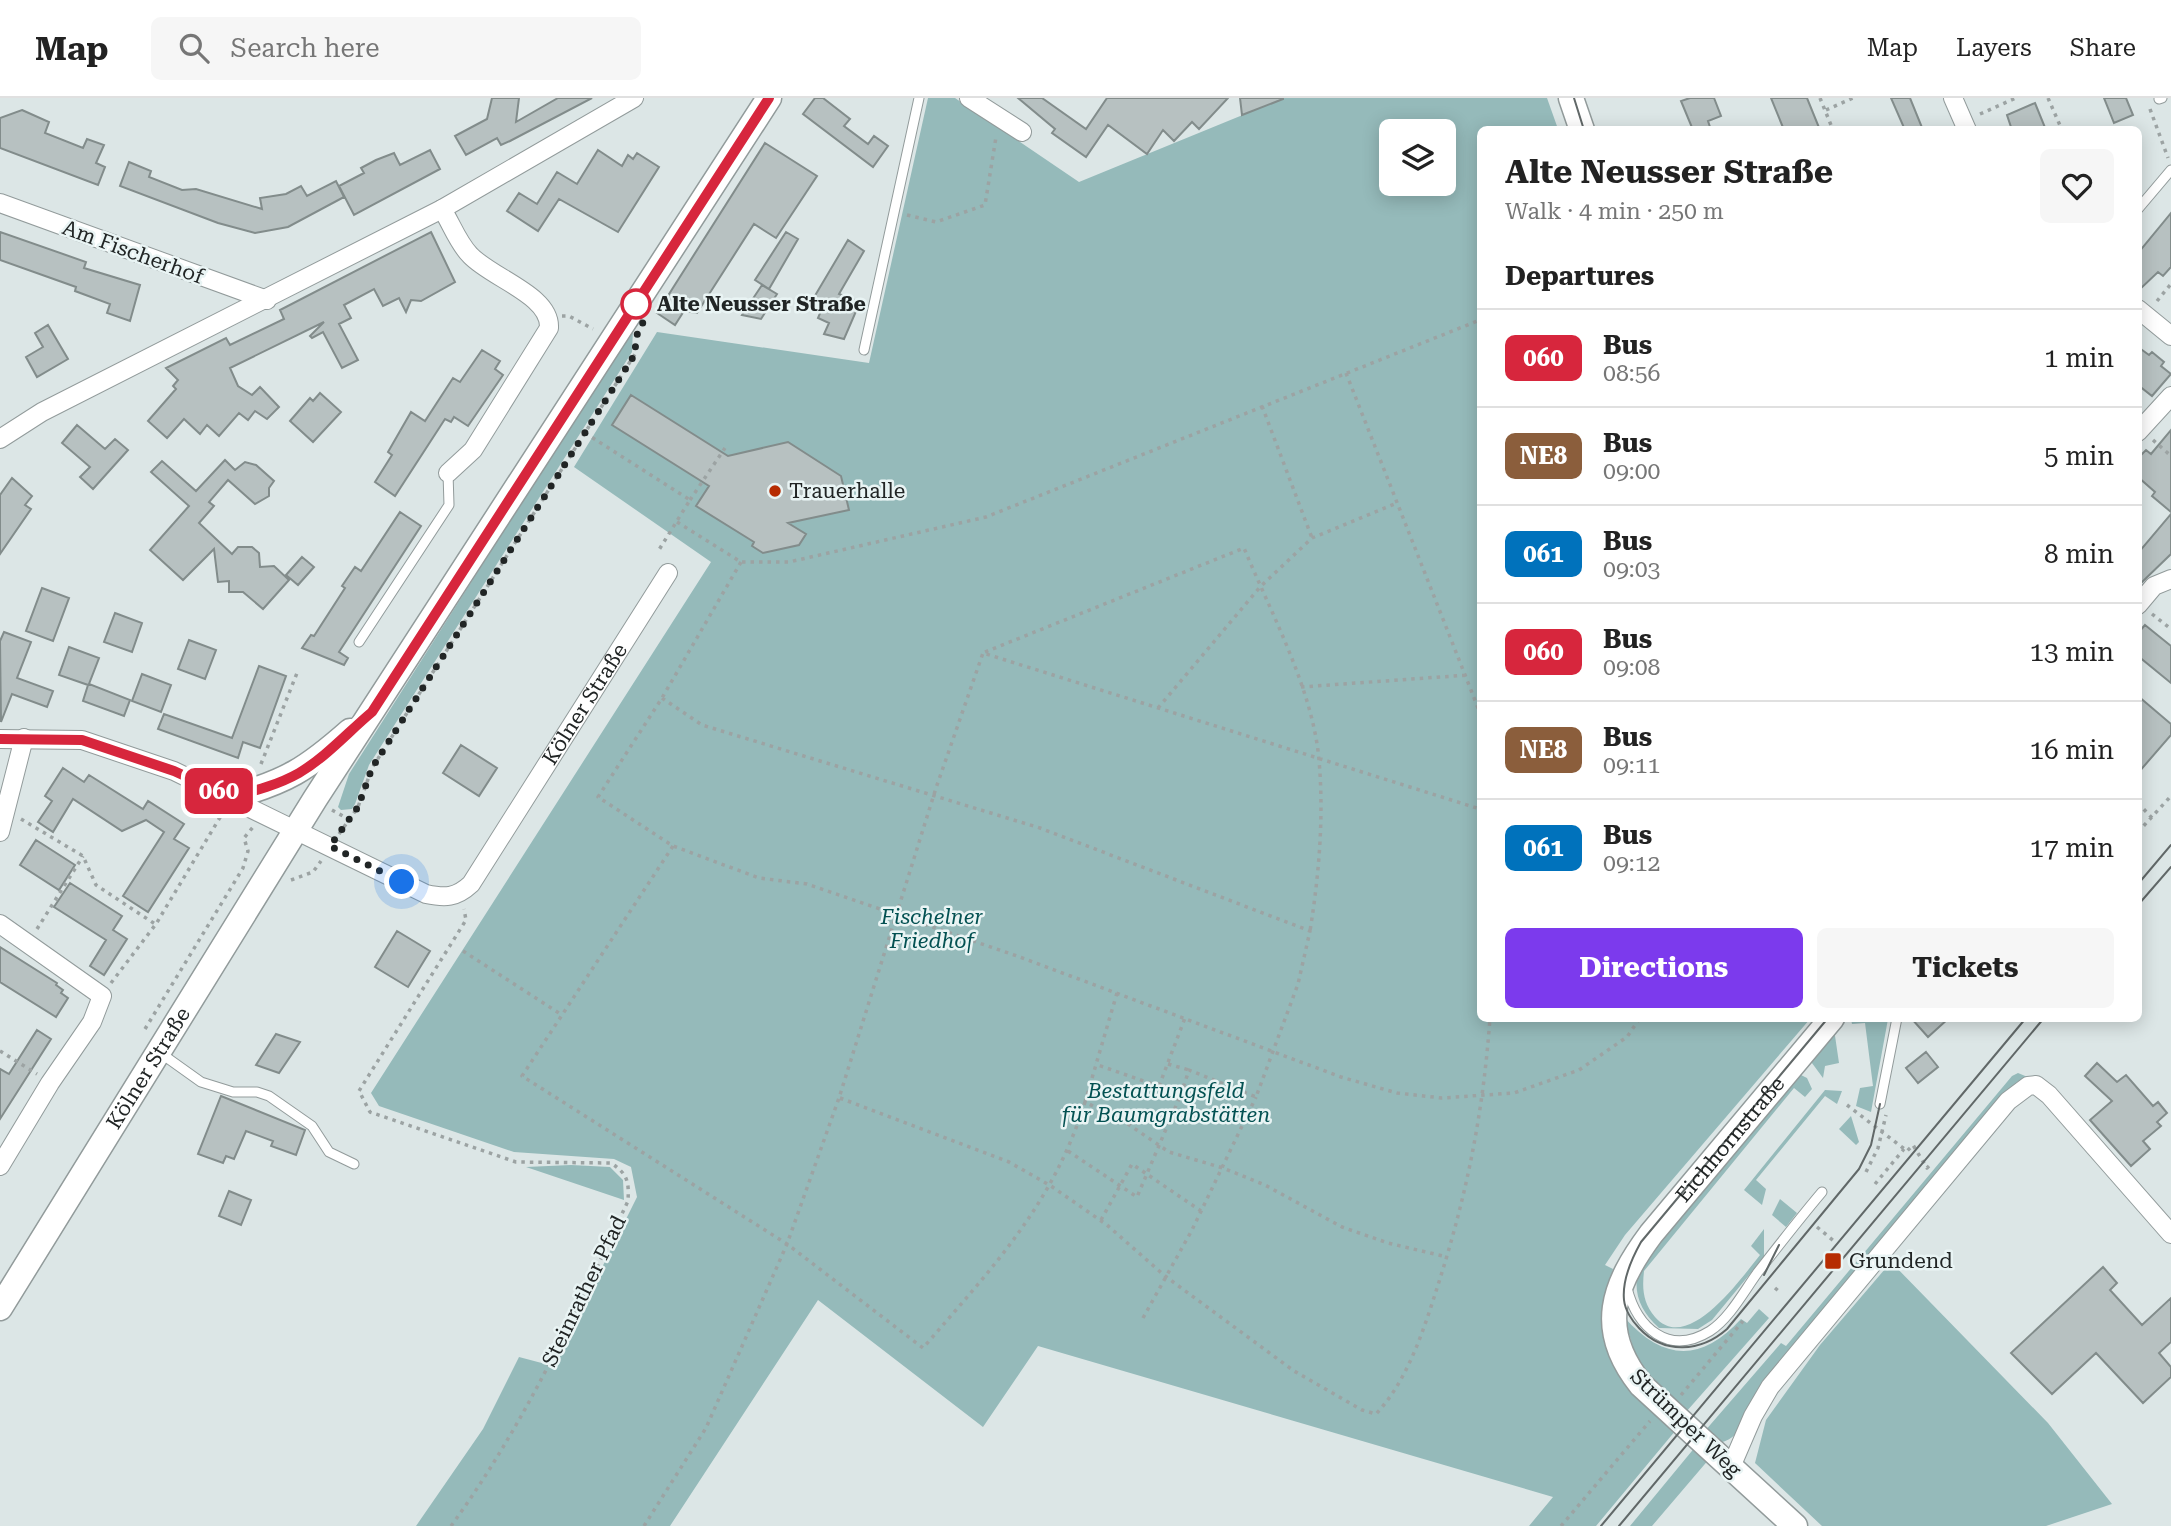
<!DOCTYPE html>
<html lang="en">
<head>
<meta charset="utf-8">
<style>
	body { margin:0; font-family:"Roboto Serif",serif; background:#f6f6f6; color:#222; height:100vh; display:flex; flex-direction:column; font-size:26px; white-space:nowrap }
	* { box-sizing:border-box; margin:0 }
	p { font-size:23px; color:#767676 }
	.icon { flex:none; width:38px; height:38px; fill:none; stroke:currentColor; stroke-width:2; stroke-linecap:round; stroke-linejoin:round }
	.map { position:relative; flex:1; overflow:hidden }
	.side { position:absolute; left:1477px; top:28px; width:665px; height:896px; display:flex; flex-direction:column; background:#fff; border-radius:10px; box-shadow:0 4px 18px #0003 }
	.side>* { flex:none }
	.badge { padding:0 14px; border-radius:10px; font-size:24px; line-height:46px }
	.tools { position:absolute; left:1379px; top:21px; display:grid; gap:14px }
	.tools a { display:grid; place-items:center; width:77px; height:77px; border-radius:10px; background:#fff; box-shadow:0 4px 18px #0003; font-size:35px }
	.you { position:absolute; width:35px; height:35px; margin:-18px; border:5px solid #fff; border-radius:50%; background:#1a73e8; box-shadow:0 0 0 10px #1a73e833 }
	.map>.badge { position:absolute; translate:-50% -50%; box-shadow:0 0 0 4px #fff }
	h2 { padding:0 28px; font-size:26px; line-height:63px }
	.round { display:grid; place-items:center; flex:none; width:74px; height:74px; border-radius:10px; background:#f6f6f6 }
	.overview { display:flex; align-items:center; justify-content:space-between; height:119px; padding:0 28px }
	h1 { font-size:33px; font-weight:700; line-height:52px }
	.action { display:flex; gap:14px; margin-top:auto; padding:14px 28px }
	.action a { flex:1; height:80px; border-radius:10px; background:#7c3aed; color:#fff; font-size:28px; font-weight:700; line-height:80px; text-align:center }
	.action a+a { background:#f6f6f6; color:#222 }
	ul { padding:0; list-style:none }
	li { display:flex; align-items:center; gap:21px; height:98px; padding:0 28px; border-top:2px solid #e0e0e0 }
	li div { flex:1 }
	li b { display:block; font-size:26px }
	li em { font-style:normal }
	li .badge { min-width:77px; font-weight:700; text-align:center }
	header { display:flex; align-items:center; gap:42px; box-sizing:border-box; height:98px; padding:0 35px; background:#fff; border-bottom:2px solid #e0e0e0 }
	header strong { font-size:33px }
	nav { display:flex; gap:38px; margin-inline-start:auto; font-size:24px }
	.search { width:490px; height:63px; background:#f6f6f6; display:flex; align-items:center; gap:18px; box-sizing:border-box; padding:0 24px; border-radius:10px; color:#767676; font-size:26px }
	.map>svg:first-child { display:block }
	.green { fill:#95baba; fill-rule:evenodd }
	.building { fill:#b7c1c1; stroke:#828c8b; stroke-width:2 }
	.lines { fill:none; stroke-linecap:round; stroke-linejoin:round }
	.lane-casing { stroke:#929b9b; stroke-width:11 }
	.street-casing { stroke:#929b9b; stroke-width:20 }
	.secondary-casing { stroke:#929b9b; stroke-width:27 }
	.path { stroke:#9ca3a3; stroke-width:3.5; stroke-dasharray:3.5 5; stroke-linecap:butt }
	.lane { stroke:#fff; stroke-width:9 }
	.street { stroke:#fff; stroke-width:18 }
	.secondary { stroke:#fff; stroke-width:24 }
	.tram { stroke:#616868; stroke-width:2 }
	.line-casing { stroke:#fff; stroke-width:16 }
	.line { stroke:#d7263d; stroke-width:10 }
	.walk { stroke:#212525; stroke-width:7; stroke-dasharray:0 12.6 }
	.stop-dot { fill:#fff; stroke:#d7263d; stroke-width:3.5 }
	.poi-dot { fill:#b62c02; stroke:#e9f4f4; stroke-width:2.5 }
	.labels { text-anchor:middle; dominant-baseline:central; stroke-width:5; stroke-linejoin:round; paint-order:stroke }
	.street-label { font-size:21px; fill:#212525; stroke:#e9f4f4 }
	.stop-label { font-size:21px; font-weight:bold; fill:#212525; stroke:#e9f4f4; text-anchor:start }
	.poi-label { font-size:21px; fill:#212525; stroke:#e9f4f4; text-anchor:start }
	.park-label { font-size:21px; font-style:italic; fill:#035152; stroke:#e9f4f4 }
</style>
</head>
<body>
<header>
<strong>Map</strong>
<div class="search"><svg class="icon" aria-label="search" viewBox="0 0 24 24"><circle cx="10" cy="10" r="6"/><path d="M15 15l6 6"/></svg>Search here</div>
<nav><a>Map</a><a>Layers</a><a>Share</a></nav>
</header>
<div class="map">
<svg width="2171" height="1428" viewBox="0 0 2171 1428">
	<rect width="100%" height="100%" fill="#dce6e6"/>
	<path class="green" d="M928,0H955L1079,84L1284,0H1547L1558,31L1480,32V920L1810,921L1625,1137L1605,1167L1613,1171L1606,1207L1676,1332L1596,1428H1529L1553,1399L1038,1248L983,1329L818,1202L670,1428H416L483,1331L519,1259L553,1268L637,1099L631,1069L614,1061L514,1054L379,1008L371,995L711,464L574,369L657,234L869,265ZM1391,33H1444V86H1391Z
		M633,230L632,254L369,667L355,706L352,711L341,712L338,709L349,676Z
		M1851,921H1888L1871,1014L1856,1008L1860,990L1873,988L1865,925L1852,926Z
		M1834,931L1839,965L1825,968L1823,980L1809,961Z
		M2018,975L2030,980L2017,984L1758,1292C1748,1313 1742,1344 1716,1345L1704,1334L1781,1245L1786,1248L2012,978Z
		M1801,977L1807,980L1812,991L1805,999L1794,990L1644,1173C1642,1191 1643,1205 1655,1219C1688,1257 1742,1179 1760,1157L1751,1148L1764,1131V1159L1712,1222L1698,1231L1659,1230C1640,1213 1632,1194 1639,1169L1793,980Z
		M1825,992L1842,993L1837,1006L1825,998L1756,1082L1766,1091L1762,1107L1744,1092Z
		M1851,1018L1859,1044L1856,1047L1839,1031Z
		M571,1067L610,1069L623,1082L624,1102L526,1069Z
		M1780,1101L1797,1115L1786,1129L1772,1117Z
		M1891,1164L2048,1325L2112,1406L2046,1428H1822L1755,1365L1766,1322L1820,1247Z
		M1759,1211L1769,1220L1686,1314L1638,1266L1624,1219C1663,1263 1701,1265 1741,1221L1747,1225Z
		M1696,1348L1710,1360L1652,1428H1630Z"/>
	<path class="building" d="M492,0H519L516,24L558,0H592L510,43L501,47L497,40L466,57L455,38L487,21Z
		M815,0H823L850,21L844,28L868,46L874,38L888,48L873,69L803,16Z
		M1018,0H1042L1086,31L1107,0H1228L1199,31L1192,24L1174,43L1163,32L1147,56L1108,27L1086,59L1052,35L1055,31Z
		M1240,0H1283V1L1242,17Z
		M1690,0H1714L1721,18L1708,23L1711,32H1693L1681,3Z
		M1771,0H1807L1820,32H1784Z
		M1891,0H1910L1923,32H1905Z
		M2104,0H2126L2133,17L2114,25Z
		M2035,5L2046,32H2012L2007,17Z
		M22,12L49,24L45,35L83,50L87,41L104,47L96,65L105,69L98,87L0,50V20Z
		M765,45L817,78L776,140L754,126L697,215L684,213L675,227L657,215Z
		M430,52L440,71L354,117L339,88L364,75L361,70L376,62L394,55L400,67Z
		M598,52L622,68L628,57L633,61L637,55L659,69L618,134L559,101L538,133L507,113L519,95L537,106L557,74L577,86Z
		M129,64L151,73L149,79L182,92L196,91L262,111L260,100L286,96L301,88L307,98L336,83L344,99L288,129L255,135L218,125L120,88Z
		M2171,115V169L2163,178L2158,174L2138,193V155Z
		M0,134L86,164L84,170L140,187L130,223L107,215L110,206L75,193L76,189L0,162Z
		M431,134L455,184L421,203L411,202L406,214L399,200L383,208L374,191L344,207L351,220L339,226L358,262L342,270L323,234L312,240L310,238L324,224L230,270L238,288L252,297L260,289L279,309L267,321L255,313L248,322L239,315L219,338L207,327L200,336L184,321L167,340L148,323L176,291L173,288L178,282L166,270L226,240L230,247L284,221L280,212Z
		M786,134L798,141L769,191L755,182Z
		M848,142L864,153L839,196L860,204L844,241L824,236L829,225L818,220L824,206L813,201Z
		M762,187L777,196L761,221L742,217Z
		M48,227L68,261L37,279L26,259L43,249L35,235Z
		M2138,249L2149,257L2152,254L2164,264L2161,268L2171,276L2152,298L2138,287Z
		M482,252L500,263L495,271L503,277L468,328L454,319L451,324L445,321L395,398L375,384L392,357L388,354L411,314L425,323L453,280L460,284Z
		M320,295L341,314L313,344L290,323L310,300L313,303Z
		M631,297L728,358L788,344L841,378L849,412L788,425L806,436L799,447L763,455L752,448L754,444L696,408L709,388L612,327Z
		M77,327L105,351L115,341L128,352L93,391L80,379L90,369L62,345Z
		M2171,332V414L2152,398L2155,394L2138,379V360L2146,352L2151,356Z
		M225,362L235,372L245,364L256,367L274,383L269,390V398L255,406L228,382L209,404L214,408L199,425L232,456L238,449H252L259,455L260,469L274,468L289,482L263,511L243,494H229V483L218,484L214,451L183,482L150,452L189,408L151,374L162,363L196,393Z
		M12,380L32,398L25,407L31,411L0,456V397Z
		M400,414L421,428L339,554L348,560L344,567L302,550L311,537L314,538L345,490L342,488L355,469L361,473Z
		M2171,416V456L2138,488V455Z
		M302,459L314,469L298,487L286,477Z
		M42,490L69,500L53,543L26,533Z
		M115,515L142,525L132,554L104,544Z
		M2145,527L2171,548V585L2138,558V535Z
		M4,534L31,544L17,580L53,593L47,609L12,596L1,624L0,543Z
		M189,542L216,552L205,581L178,571Z
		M69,549L99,560L89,586L130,602L124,618L83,603L88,587L59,577Z
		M259,568L286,578L260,650L243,644L238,660L158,631L164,616L232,640Z
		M142,576L171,587L161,614L132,603Z
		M2138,598L2171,626V637L2138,675Z
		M461,647L497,670L479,698L443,675Z
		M63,670L84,684L89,677L143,711L148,703L184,726L174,741L189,750L148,814L123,798L164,734L146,722L122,733L73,701L53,734L38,724L52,703L45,698Z
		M36,742L75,767L59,792L20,767Z
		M70,785L122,818L113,832L127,841L104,877L90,868L106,842L54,809Z
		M397,833L430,853L408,889L375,869Z
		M0,849L57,885L56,887L63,892L61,895L68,900L56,919L0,884Z
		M1911,920H1949L1928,939Z
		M37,932L51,941L0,1021V971L9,976Z
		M276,936L300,944L279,975L256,967Z
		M1926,954L1938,969L1918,985L1906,970Z
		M2097,965L2117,984L2126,977L2153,1008L2158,1004L2167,1015L2157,1024L2161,1028L2143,1043L2150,1051L2131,1068L2090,1022L2112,1003L2085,978Z
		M221,998L305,1032L296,1057L271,1048L273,1043L246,1033L234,1061L226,1058L223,1065L198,1056Z
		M229,1093L251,1102L241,1127L219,1118Z
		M2103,1169L2117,1185L2110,1192L2142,1227L2171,1200V1244L2159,1255L2171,1269V1279L2143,1305L2096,1255L2052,1296L2011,1255Z"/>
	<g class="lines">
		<g class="lane-casing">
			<path id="lane" d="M2159,1L2162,0
				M2138,111L2171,72
				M864,252L919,0
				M359,544L449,407L448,375
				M159,954L201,984L233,994H257L269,998L312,1028L329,1054L354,1066
				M1880,1006L1897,920
				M1627,1190C1637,1229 1668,1259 1710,1233C1730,1220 1744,1193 1758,1174C1779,1147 1800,1120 1822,1094"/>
		</g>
		<g class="street-casing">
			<g id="street">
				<path d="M969,0L1022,34"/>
				<path d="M1953,0L1967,32"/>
				<path d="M0,105L267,202"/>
				<path d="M442,111C451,125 458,145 470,157C491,180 551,197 549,230L473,352L448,375"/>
				<path d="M2138,211L2171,238"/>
				<path d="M2138,334L2171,298"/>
				<path d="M0,341L42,314L442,111L634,0"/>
				<path d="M2138,507L2154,488L2171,481"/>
				<path id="s1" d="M0,641L82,642L174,673L426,796C445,800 456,800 471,786L668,475"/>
				<path d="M0,734L24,640"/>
				<path d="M0,826L102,898L92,924L50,985L0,1068"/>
				<path d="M1731,1369L1753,1318L1770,1289L2008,1003L2028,988L2036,987L2049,997L2171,1136"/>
			</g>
		</g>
		<g class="secondary-casing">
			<g id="secondary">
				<path d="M1571,0L1582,32"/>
				<path d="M231,699C286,684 307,671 350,633"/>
				<path id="s2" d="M0,1210L315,701L769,0"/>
				<path id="s3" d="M1795,1428L1641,1287C1596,1231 1613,1187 1651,1136L1832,920"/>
			</g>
		</g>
		<path class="path" d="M1820,0L1833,32
			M2048,0L2062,32
			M2150,11L2168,60
			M1826,12L1853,0
			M1980,16L2016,0
			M907,117L936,124L985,107L996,39
			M2157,203L2171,186
			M562,218H569L593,231
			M1346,275L1480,615
			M1262,308L1312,440
			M585,335L690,402L657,455
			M2153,342L2171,358
			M690,402L725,350
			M677,424L741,464H789L986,419L1480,222
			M741,464L662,600L598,699L673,748L759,780L807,786L1017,858L1341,979L1397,995L1442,1000L1514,995L1579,972L1627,939L1640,920
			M2152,516L2171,531
			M985,554L1244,450C1271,515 1313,592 1319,662C1324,719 1319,777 1310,833
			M1301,589L1468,577
			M662,600L702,627L1040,730L1310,833L1298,886L1256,999L1189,972L1181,996L1095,966
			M1158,610L1260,489L1312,440L1397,405
			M261,666L297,575
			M2138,705L2152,720
			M332,712L350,722
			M21,721L83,758L96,787L155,826
			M2138,734L2171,698
			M339,736L358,709L372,670L635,256L636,245
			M673,748L522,978L787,1146L923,1250C992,1170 1053,1107 1085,1004
			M291,782L313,774L321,763
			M37,831L83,758
			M463,853L562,917
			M111,885L156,826L222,716
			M1117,895L1085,1004L1125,1024L1169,1054L1223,1070L1265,1087L1342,1129L1388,1145L1447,1159
			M145,931L243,770L248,753L244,740L253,729
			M0,953L37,976
			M1168,966L1189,972
			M1159,988L1185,920
			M840,1000L1009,1064L1051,1088L1107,1127L1165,1178L1294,1273L1362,1312L1376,1316C1408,1282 1424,1231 1438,1187C1467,1096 1483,1016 1490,920
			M1847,1007L1907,1053L1913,1047L1927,1070L1929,1068
			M1068,1053L1137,1099L1181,996
			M1866,1074L1878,1050L1886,1017
			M1875,1086L1904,1051
			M1101,1122L1132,1066L1201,1113
			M1817,1129L1835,1144
			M1775,1190L1781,1195
			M1143,1220L1192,1132L1256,999
			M1681,1297L1743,1223
			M451,1428C524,1328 576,1214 628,1103C629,1084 628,1076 611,1065L516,1064L370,1014L359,993L466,822L464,811
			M644,1428L706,1330L787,1146L839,1000L936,690L983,555L1480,711
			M1561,1428L1650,1323"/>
		<use href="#lane" class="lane"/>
		<use href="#street" class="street"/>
		<use href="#secondary" class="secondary"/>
		<path class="tram" d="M1574,0L1584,32
			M2138,786L2171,747
			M2138,807L2171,769
			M1828,920L1641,1144C1632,1160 1622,1182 1624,1202C1625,1212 1632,1223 1639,1230C1664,1257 1701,1254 1727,1231L1859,1071L1871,1047L1880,1006
			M1764,1177L1779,1147
			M1601,1428L2026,920
			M1619,1428L2044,920"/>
	</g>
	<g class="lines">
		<g class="line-casing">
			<path id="line" d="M0,641L82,642L174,673L231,699C254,693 278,687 299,675C326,659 348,634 372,614L769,0"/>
		</g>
		<use href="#line" class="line"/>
		<path class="walk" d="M402,784L330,748L358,709L372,670L635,256L636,239L646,218L636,206"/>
	</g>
	<circle class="stop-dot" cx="636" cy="206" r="14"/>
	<g class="poi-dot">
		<circle cx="775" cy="393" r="7"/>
		<rect x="1824" y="1154" width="18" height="18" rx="3.5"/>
	</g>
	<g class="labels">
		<g class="street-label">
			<text transform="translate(133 154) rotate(20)">Am Fischerhof</text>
			<text stroke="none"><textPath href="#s1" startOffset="721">Kölner Straße</textPath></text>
			<text stroke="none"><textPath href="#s2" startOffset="282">Kölner Straße</textPath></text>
			<text stroke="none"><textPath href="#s3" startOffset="499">Eichhornstraße</textPath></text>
			<text transform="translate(584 1193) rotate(-64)">Steinrather Pfad</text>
			<text transform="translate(1686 1325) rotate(44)">Strümper Weg</text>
		</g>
		<g class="stop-label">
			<text x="657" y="206">Alte Neusser Straße</text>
		</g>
		<g class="poi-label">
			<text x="789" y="393">Trauerhalle</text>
			<text x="1849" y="1163">Grundend</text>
		</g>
		<g class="park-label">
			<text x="932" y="819">Fischelner<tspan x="932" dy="24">Friedhof</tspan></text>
			<text x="1166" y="993">Bestattungsfeld<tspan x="1166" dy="24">für Baumgrabstätten</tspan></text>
		</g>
	</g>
</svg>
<div class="tools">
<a><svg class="icon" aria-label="layers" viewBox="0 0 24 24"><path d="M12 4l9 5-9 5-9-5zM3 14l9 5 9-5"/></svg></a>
</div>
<div class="you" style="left:402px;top:784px"></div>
<b class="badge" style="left:219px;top:693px;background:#d7263d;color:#fff">060</b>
<section class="side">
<div class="overview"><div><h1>Alte Neusser Straße</h1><p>Walk · 4 min · 250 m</p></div><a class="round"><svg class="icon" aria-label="heart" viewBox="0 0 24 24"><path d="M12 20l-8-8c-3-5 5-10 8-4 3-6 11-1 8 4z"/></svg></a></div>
<h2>Departures</h2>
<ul>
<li><span class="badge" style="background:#d7263d;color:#fff">060</span><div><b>Bus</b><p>08:56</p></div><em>1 min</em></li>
<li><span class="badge" style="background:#8b5e3c;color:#fff">NE8</span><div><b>Bus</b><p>09:00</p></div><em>5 min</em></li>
<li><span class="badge" style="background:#0072bc;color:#fff">061</span><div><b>Bus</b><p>09:03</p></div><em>8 min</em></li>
<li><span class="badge" style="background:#d7263d;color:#fff">060</span><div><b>Bus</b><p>09:08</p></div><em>13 min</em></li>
<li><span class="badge" style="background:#8b5e3c;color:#fff">NE8</span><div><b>Bus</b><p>09:11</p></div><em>16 min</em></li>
<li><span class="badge" style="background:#0072bc;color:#fff">061</span><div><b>Bus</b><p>09:12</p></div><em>17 min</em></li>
</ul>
<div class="action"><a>Directions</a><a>Tickets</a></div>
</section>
</div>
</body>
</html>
